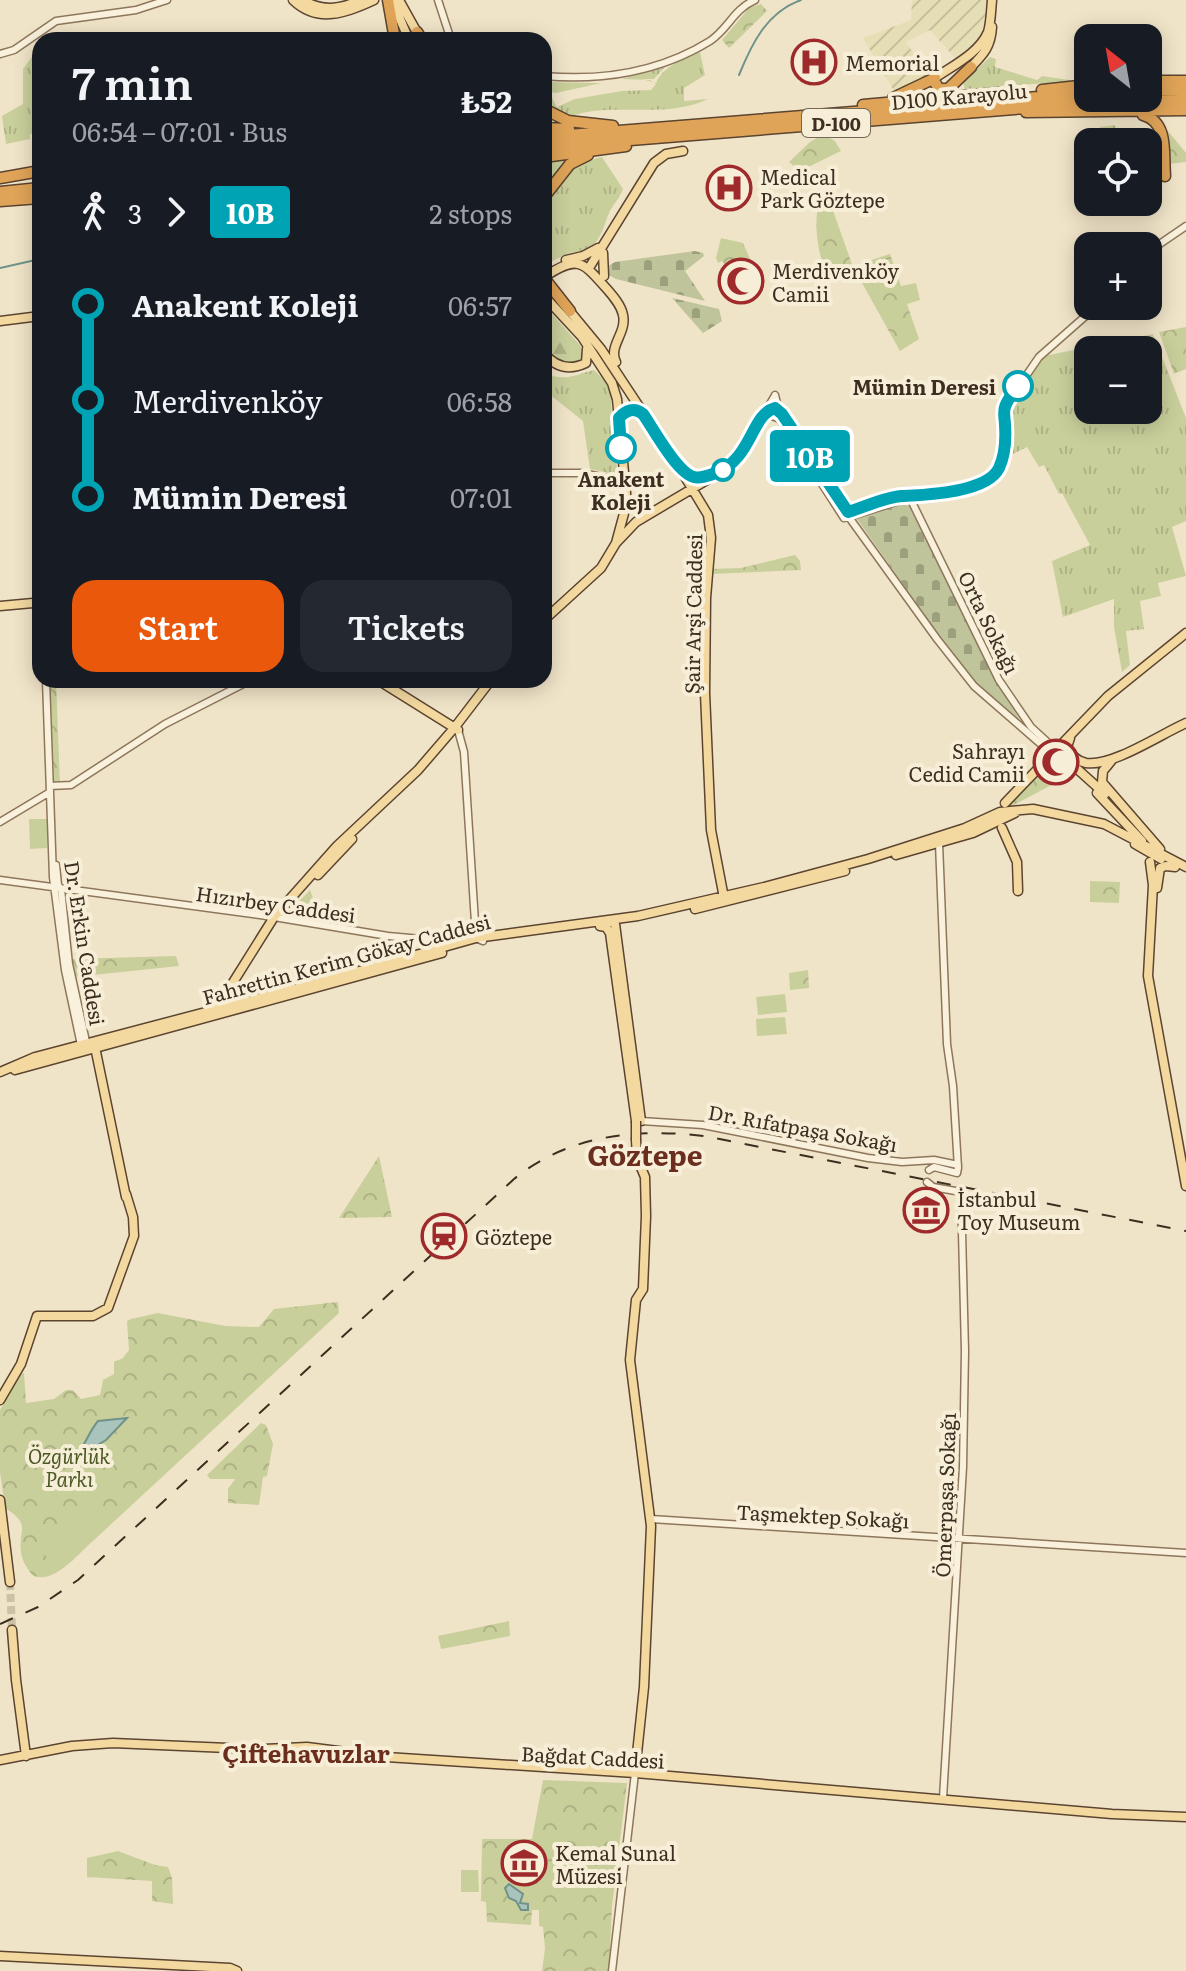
<!DOCTYPE html>
<html lang="en">
<head>
<meta charset="utf-8">
<style>
	body { margin:0; font-family:Literata,serif; background:#242831; color:#f1f3f6; height:100vh; display:flex; flex-direction:column; font-size:30px; white-space:nowrap }
	* { box-sizing:border-box; margin:0 }
	p { font-size:26px; color:#9ea1a6 }
	.icon { flex:none; width:44px; height:44px; fill:none; stroke:currentColor; stroke-width:2; stroke-linecap:round; stroke-linejoin:round }
	.map { position:relative; flex:1; overflow:hidden }
	.drawer { position:absolute; left:32px; top:32px; width:520px; height:656px; display:flex; flex-direction:column; background:#171b24; border-radius:24px; box-shadow:0 4px 20px #0003 }
	.drawer>* { flex:none }
	.badge { padding:0 16px; border-radius:6px; font-size:28px; line-height:52px }
	.needle { width:52px; rotate:329deg }
	.buttons { position:absolute; left:1074px; top:24px; display:grid; gap:16px }
	.buttons a { display:grid; place-items:center; width:88px; height:88px; border-radius:16px; background:#171b24; box-shadow:0 4px 20px #0003; font-size:40px }
	.map>.badge { position:absolute; translate:-50% -50%; box-shadow:0 0 0 4px #fff }
	.legs { display:flex; align-items:center; gap:12px; height:88px; padding:0 40px; font-size:26px }
	.legs p { margin-inline-start:auto }
	.summary { display:flex; align-items:center; justify-content:space-between; height:136px; padding:0 40px }
	h1 { font-size:44px; font-weight:600; line-height:60px }
	.cta { display:flex; gap:16px; margin-top:auto; padding:16px 40px }
	.cta a { flex:1; height:92px; border-radius:24px; background:#ea580c; color:#fff; font-size:32px; font-weight:600; line-height:92px; text-align:center }
	.cta a+a { background:#242831; color:#f1f3f6 }
	ul { padding:0 40px; list-style:none }
	li { display:flex; align-items:center; gap:28px; height:96px; font-size:30px }
	li i { display:grid; place-items:center; width:12px; height:100%; margin:0 10px; background:currentColor }
	li i::after { content:''; width:20px; height:20px; margin:-10px; border:6px solid; border-radius:50%; background:#171b24 }
	li p { margin-inline-start:auto }
	li:first-child i { background:linear-gradient(#0000 50%,currentColor 0) }
	li:last-child i { background:linear-gradient(currentColor 50%,#0000 0) }
	.map>svg:first-child { display:block }
	.farmland { fill:url(#farmland-furrows) }
	.grass { fill:url(#grass-tufts); fill-rule:evenodd }
	.forest { fill:url(#forest-firs) }
	.cemetery { fill:url(#cemetery-stones) }
	.park { fill:url(#park-crowns) }
	.pitch { fill:#c9cf9b }
	.water { fill:#a9c4bc; stroke:#6f938a; stroke-width:2 }
	.lines { fill:none; stroke-linecap:round; stroke-linejoin:round }
	.stream { stroke:#6f938a; stroke-width:2 }
	.major-tunnel { stroke:#ccc0a6; stroke-width:8; stroke-dasharray:8 4; stroke-linecap:butt }
	.minor-casing { stroke:#8d765c; stroke-width:9 }
	.major-casing { stroke:#5b4430; stroke-width:11 }
	.highway-casing { stroke:#5b4430; stroke-width:13 }
	.minor { stroke:#faf1dc; stroke-width:6 }
	.major { stroke:#f3d9a0; stroke-width:8 }
	.highway { stroke:#e0a458; stroke-width:10 }
	.rail { stroke:#3d2e20; stroke-width:2; stroke-dasharray:14 14; stroke-linecap:butt }
	.major-bridge-casing { stroke:#5b4430; stroke-width:11; stroke-linecap:butt }
	.major-bridge { stroke:#f3d9a0; stroke-width:8 }
	.line-1-casing { stroke:#fff; stroke-width:18 }
	.line-1 { stroke:#00a3b4; stroke-width:12 }
	.stop-1-dot { fill:#fff; stroke:#00a3b4; stroke-width:4 }
	.labels { text-anchor:middle; dominant-baseline:central; stroke-width:8; stroke-linejoin:round; paint-order:stroke }
	.shield { fill:#f7eed8; stroke:#756857; stroke-width:2 }
	.shield-label { font-size:18px; font-weight:bold; fill:#3d2e20 }
	.poi-label { font-size:20px; fill:#3d2e20; stroke:#f7eed8; text-anchor:start }
	.street-label { font-size:20px; fill:#3d2e20; stroke:#f7eed8 }
	.stop-label { font-size:20px; font-weight:bold; fill:#3d2e20; stroke:#f7eed8; text-anchor:end }
	.park-label { font-size:20px; font-style:italic; fill:#4d5a26; stroke:#f7eed8 }
	.quarter-label { font-size:24px; font-weight:bold; fill:#6b2e1e; stroke:#f7eed8 }
	.district-label { font-size:28px; font-weight:bold; fill:#6b2e1e; stroke:#f7eed8 }
</style>
</head>
<body>
<div class="map">
<svg width="1186" height="1971" viewBox="0 0 1186 1971">
	<defs>
		<pattern id="farmland-furrows" width="10" height="10" patternUnits="userSpaceOnUse" patternTransform="scale(2)"><rect width="10" height="10" fill="#e6deb5"/><path d="M-1 1l2-2M0 10L10 0M9 11l2-2" fill="none" stroke="#c6bf9b"/></pattern>
		<pattern id="grass-tufts" width="24" height="20" patternUnits="userSpaceOnUse" patternTransform="scale(2)"><rect width="24" height="20" fill="#c9cf9b"/><path d="M3 7l-1-3M5 7V3M7 7l1-3M15 17l-1-3M17 17v-4M19 17l1-3" fill="none" stroke="#aeb285"/></pattern>
		<pattern id="forest-firs" width="22" height="20" patternUnits="userSpaceOnUse" patternTransform="scale(2)"><rect width="22" height="20" fill="#c9cf9b"/><path d="M5 1l3.5 6h-7zM16 11l3.5 6h-7z" fill="#aeb285"/></pattern>
		<pattern id="cemetery-stones" width="16" height="16" patternUnits="userSpaceOnUse" patternTransform="scale(2)"><rect width="16" height="16" fill="#bfc49a"/><path d="M2 7V4a2 2 0 0 1 4 0v3zM10 15v-3a2 2 0 0 1 4 0v3z" fill="#9ca07d"/></pattern>
		<pattern id="park-crowns" width="20" height="18" patternUnits="userSpaceOnUse" patternTransform="scale(2)"><rect width="20" height="18" fill="#c9cf9b"/><path d="M2 6a3 3 0 1 1 6 0M12 15a3 3 0 1 1 6 0" fill="none" stroke="#aeb285"/></pattern>
	</defs>
	<rect width="100%" height="100%" fill="#f0e4c8"/>
	<path class="farmland" d="M912,0H990L987,27L974,45L956,59L930,30L906,42L928,76L904,89L894,91L863,38L911,20Z"/>
	<path class="grass" d="M40,46V134H30V139L6,144L2,116L23,104V69Z
		M700,52L705,75L684,88V101L708,99C663,121 606,99 564,119L544,108V95L552,98L557,107L575,99L622,91L651,90L656,84L650,80L622,79L665,67L654,79H642L656,83C664,65 683,60 700,52Z
		M990,57L996,59L995,67L1037,80L1042,76L1076,81L965,89L963,82Z
		M544,82L599,83H601L556,93L544,90Z
		M1115,125L1118,142H1100V127Z
		M575,156L544,193L546,161Z
		M602,157L623,189C620,198 614,203 610,211C603,227 602,239 588,250L569,253L544,265C544,249 540,217 544,202C552,180 579,161 602,157Z
		M1153,334L1186,418V521L1172,527L1186,576L1158,583L1161,596L1140,601L1144,629L1126,631L1130,665L1122,672L1114,627V599L1063,617L1052,561L1090,545L1062,493L1059,494L1044,465L1039,467L1027,447L1007,457L1010,406L1044,356ZM1088,350H1148V410H1088Z
		M594,370C614,388 611,399 612,423C612,440 616,458 618,475L590,469L583,421L544,390V373C563,382 575,375 594,370Z"/>
	<path class="forest" d="M544,305L580,345L584,353L582,360C539,376 544,331 544,305Z"/>
	<path class="cemetery" d="M695,251L703,253L704,256L685,271L705,301L616,279L607,274L606,267L615,262Z
		M672,298L719,309L722,321L703,333Z
		M904,504L909,506L996,681L1020,720L976,684L940,637L857,519Z"/>
	<path class="park" d="M761,4L767,11L729,48L722,40L749,8Z
		M1167,130L1186,153V162L1169,164Z
		M823,134L835,141L841,151L800,171L789,162L810,142Z
		M824,198L829,199L854,270L853,274L837,283L831,281C818,261 812,223 820,200Z
		M721,238L743,243L754,268L748,273L733,274L722,261L718,263L716,258Z
		M890,254L901,286L916,283L920,300L907,304L919,339L900,351L857,274L862,263Z
		M1186,327V369L1174,374L1159,332Z
		M795,555L800,561L801,570L711,574V569L741,568Z
		M47,680H56L60,784L52,785Z
		M1042,768L1061,780L1010,807L1007,804Z
		M1090,881L1120,882L1119,903L1090,902Z
		M310,890L321,919L292,915L290,911Z
		M176,956L179,966L74,977L71,959Z
		M808,970L809,988L790,990L789,973Z
		M379,1156L392,1217L339,1218Z
		M338,1302L339,1313L93,1541C78,1554 53,1586 32,1575C27,1568 22,1561 21,1552C18,1529 32,1525 5,1508L0,1472V1410L20,1374L24,1373L26,1403L54,1399L66,1390H73L81,1399L100,1395L103,1380L114,1374V1362L123,1358L129,1350L127,1321L131,1319L158,1313L225,1326L259,1327L274,1309Z
		M261,1423L266,1425L273,1444L267,1476L263,1477L259,1505L228,1503V1489L235,1479H210L207,1475Z
		M509,1621L510,1636L441,1649L438,1636Z
		M543,1780L627,1783L612,1906L609,1971H542L545,1949L543,1927L539,1926V1910H532L531,1925L487,1922L486,1902L481,1901L482,1839H532Z
		M118,1851L155,1865L168,1867L172,1878L173,1904L152,1901V1881L87,1877V1858Z"/>
	<path class="pitch" d="M29,819H47V848L30,849Z
		M785,994L787,1012L758,1015L756,997Z
		M785,1017L787,1034L757,1036L756,1019Z
		M96,1506L107,1520L83,1540L72,1525Z
		M69,1525L84,1543L54,1566L39,1547Z
		M482,1627L485,1639L465,1644L462,1632Z
		M461,1870H478L479,1892H461Z"/>
	<path class="water" d="M127,1418L106,1440L86,1452L81,1449C87,1440 91,1429 98,1421Z
		M509,1884L523,1894L520,1903L528,1904V1910H521L516,1901L509,1898L505,1888Z"/>
	<g class="lines">
		<path class="stream" d="M739,75C752,43 767,12 801,0
			M0,268L40,259"/>
		<path class="major-tunnel" d="M1130,822L1140,835
			M10,1582L12,1630"/>
		<g class="minor-casing">
			<path id="minor" d="M438,0L451,40
				M0,54L14,50L56,21L136,10L167,0
				M544,76C601,81 660,72 710,41C728,29 734,9 755,0
				M1137,244L1138,246
				M1148,252L1186,226
				M775,395L778,407L848,512L907,496
				M761,420L770,415L780,419L844,518
				M722,471L740,456L774,397
				M544,473H582L625,482
				M910,498L999,680L1031,727L1055,749
				M844,518L847,512L852,516L921,494L963,489L983,483L997,472L1006,439L1004,408L1039,357L1097,306
				M851,520L937,639L974,686L1051,753
				M46,680L53,877L65,970L81,1045
				M458,730L464,752L476,938L483,941
				M50,786L71,785L165,724L251,680
				M0,822L50,792
				M56,865L58,885L61,889L69,964L87,1046
				M0,880L274,917L388,936L455,942
				M641,1121L703,1125L868,1158L902,1162L934,1160L958,1165
				M929,1170L934,1167L957,1173L958,1168L953,1086L947,1044L939,843
				M927,1182L933,1187L961,1192L965,1351L963,1467L943,1798
				M651,1519L1186,1553
				M612,1971L635,1773"/>
		</g>
		<g class="major-casing">
			<path id="major" d="M293,0C318,24 346,13 374,0
				M302,0C322,11 339,10 360,0
				M392,0L409,40
				M399,0L419,36
				M971,67C984,54 991,46 992,27
				M935,78C954,65 979,53 988,32C991,22 991,10 992,0
				M603,253L604,276
				M566,260L583,256L598,248
				M589,268L654,163L666,154L683,151
				M544,277C578,255 582,261 606,288C613,296 621,305 623,315C627,333 608,346 616,362
				M544,296L582,337L612,383L617,399L626,493V506L616,543
				M568,309L601,349L679,467L708,515L711,538L706,598L705,693L711,830L724,898
				M0,321L40,316
				M544,353C555,367 569,371 586,363L587,349
				M618,420C621,413 627,411 634,409L643,413
				M0,606L33,603L40,605
				M544,620L601,568L616,543L636,522L722,471
				M378,680L458,730
				M1070,738L1067,747C1071,755 1076,761 1086,763C1112,767 1161,734 1186,723
				M1055,749L1105,794
				M1112,760L1103,771L1102,782L1160,849
				M1097,793L1142,841
				M1005,803L1108,696L1186,633
				M1002,828L1017,862L1018,891
				M1135,844L1161,859
				M896,855L973,833L1015,813
				M1150,862L1153,885L1148,976L1186,1186
				M318,875L352,839
				M1157,888L1160,868L1166,866L1175,867
				M695,909L845,871
				M600,926L606,927L610,933L636,1121H641L615,924L610,921
				M217,1008L274,917L337,846L418,770L455,727L491,680
				M95,1047L126,1197
				M15,1070L442,953
				M0,1072L35,1057L320,982L476,938L638,916L764,887L868,859L965,828L1000,812L1033,809L1104,824L1186,867
				M0,1400L21,1364L37,1316H93L108,1308L134,1236L133,1217L126,1194
				M0,1500L10,1582
				M12,1630L16,1680L26,1756
				M264,1749L307,1747L354,1753
				M0,1760L72,1746L113,1743L251,1749L281,1755L310,1757L371,1756L635,1773L1112,1814L1186,1817
				M635,1773L644,1687L651,1526L630,1360L636,1300L643,1289L646,1216L645,1177L637,1158L636,1140
				M0,1956L230,1968L237,1971"/>
		</g>
		<g class="highway-casing">
			<path id="highway" d="M388,0L395,40
				M417,32L422,40
				M1148,81H1186
				M1042,90L1088,85
				M1148,91L1186,90
				M893,98L935,78L934,81L939,89H948L971,67
				M863,105L1022,91
				M544,109L568,121L613,126
				M1026,112L1186,110
				M1143,115C1169,122 1163,154 1165,176
				M544,128L569,129
				M544,137L1088,93
				M544,147L1075,104L1186,100
				M544,157L626,146
				M0,178L40,171
				M0,192L40,188
				M544,197L570,164L588,155
				M0,201L40,198
				M544,278L570,311"/>
		</g>
		<use href="#minor" class="minor"/>
		<use href="#major" class="major"/>
		<use href="#highway" class="highway"/>
		<path class="rail" d="M0,1624L38,1607L78,1580L514,1179C568,1135 636,1128 704,1136L1186,1231"/>
		<g class="major-bridge-casing">
			<path id="major-bridge" d="M636,1121V1140"/>
		</g>
		<use href="#major-bridge" class="major-bridge"/>
	</g>
	<g class="lines">
		<g class="line-1-casing">
			<path id="line-1" d="M621,448L619,418C626,410 634,407 643,414C653,428 677,473 694,477C700,479 707,476 713,474C753,460 750,415 775,408L782,414L848,512C865,507 885,497 902,496C925,495 987,493 999,468C1005,455 1006,439 1005,425C1005,420 1003,412 1005,407C1007,400 1014,392 1018,386"/>
		</g>
		<use href="#line-1" class="line-1"/>
	</g>
	<defs>
		<g id="hospital-ring" transform="scale(2.3)"><circle r="9.5" fill="#f7eed8" stroke="#9e2a2b" stroke-width="1.5"/><path d="M-5-5h3v3.5h4V-5h3V5h-3V1.5h-4V5h-3Z" fill="#9e2a2b"/></g>
		<g id="mosque-ring" transform="scale(2.3)"><circle r="9.5" fill="#f7eed8" stroke="#9e2a2b" stroke-width="1.5"/><path d="M3.5-4.9A6 6 0 1 0 3.5 4.9A5 5 0 1 1 3.5-4.9Z" fill="#9e2a2b"/></g>
		<g id="museum-ring" transform="scale(2.3)"><circle r="9.5" fill="#f7eed8" stroke="#9e2a2b" stroke-width="1.5"/><path d="M0-6L6-3V-2H-6V-3ZM-5-1h2V3h-2ZM-1-1h2V3h-2ZM3-1h2V3H3ZM-6 4H6V6H-6Z" fill="#9e2a2b"/></g>
		<g id="station-ring" transform="scale(2.3)"><circle r="9.5" fill="#f7eed8" stroke="#9e2a2b" stroke-width="1.5"/><path d="M-3-6H3Q5-6 5-4V2Q5 4 3 4L4.5 6H3L1.5 4h-3L-3 6H-4.5L-3 4Q-5 4-5 2V-4Q-5-6-3-6ZM-3.5-4v3h7v-3ZM-3.5 1v1.5H-2V1ZM2 1v1.5H3.5V1Z" fill="#9e2a2b"/></g>
	</defs>
	<g fill-rule="evenodd">
		<use href="#hospital-ring" x="814" y="62"/>
		<use href="#hospital-ring" x="729" y="188"/>
		<use href="#mosque-ring" x="741" y="281"/>
		<use href="#mosque-ring" x="1056" y="762"/>
		<use href="#museum-ring" x="926" y="1210"/>
		<use href="#station-ring" x="444" y="1236"/>
		<use href="#museum-ring" x="524" y="1863"/>
	</g>
	<g class="stop-1-dot">
		<circle cx="1018" cy="386" r="14"/>
		<circle cx="621" cy="448" r="14"/>
		<circle cx="723" cy="470" r="10"/>
	</g>
	<g class="labels">
		<rect class="shield" x="802" y="109" width="68" height="28" rx="6"/>
		<g class="shield-label">
			<text x="836" y="123">D-100</text>
		</g>
		<g class="poi-label">
			<text x="845" y="62">Memorial</text>
			<text x="760" y="176">Medical<tspan x="760" dy="23">Park Göztepe</tspan></text>
			<text x="772" y="270">Merdivenköy<tspan x="772" dy="23">Camii</tspan></text>
			<text x="1025" y="750" text-anchor="end">Sahrayı<tspan x="1025" dy="23">Cedid Camii</tspan></text>
			<text x="957" y="1198">İstanbul<tspan x="957" dy="23">Toy Museum</tspan></text>
			<text x="475" y="1236">Göztepe</text>
			<text x="555" y="1852">Kemal Sunal<tspan x="555" dy="23">Müzesi</tspan></text>
		</g>
		<g class="street-label">
			<text transform="translate(959 95) rotate(-5)">D100 Karayolu</text>
			<text transform="translate(692 614) rotate(-89)">Şair Arşi Caddesi</text>
			<text transform="translate(990 622) rotate(64)">Orta Sokağı</text>
			<text transform="translate(276 903) rotate(8)">Hızırbey Caddesi</text>
			<text transform="translate(86 943) rotate(81)">Dr. Erkin Caddesi</text>
			<text transform="translate(346 958) rotate(-15)">Fahrettin Kerim Gökay Caddesi</text>
			<text transform="translate(803 1127) rotate(10)">Dr. Rıfatpaşa Sokağı</text>
			<text transform="translate(944 1495) rotate(-88)">Ömerpaşa Sokağı</text>
			<text transform="translate(823 1515) rotate(3)">Taşmektep Sokağı</text>
			<text transform="translate(593 1756) rotate(3)">Bağdat Caddesi</text>
		</g>
		<g class="stop-label">
			<text x="996" y="386">Mümin Deresi</text>
			<text x="621" y="478" text-anchor="middle">Anakent<tspan x="621" dy="23">Koleji</tspan></text>
		</g>
		<g class="park-label">
			<text x="69" y="1455">Özgürlük<tspan x="69" dy="23">Parkı</tspan></text>
		</g>
		<g class="quarter-label">
			<text x="306" y="1752">Çiftehavuzlar</text>
		</g>
		<g class="district-label">
			<text x="645" y="1154">Göztepe</text>
		</g>
	</g>
</svg>
<div class="buttons">
<a><svg class="needle" viewBox="-14 -14 28 28"><path d="M0-13l5 13h-10z" fill="#e53935"/><path d="M0 13l5-13h-10z" fill="#9ea1a6"/></svg></a>
<a><svg class="icon" aria-label="locate" viewBox="0 0 24 24"><circle cx="12" cy="12" r="6"/><path d="M12 2v4M12 18v4M2 12h4M18 12h4"/></svg></a>
<a>+</a>
<a>−</a>
</div>
<b class="badge" style="left:810px;top:456px;background:#00a3b4;color:#fff">10B</b>
<section class="drawer">
<div class="summary"><div><h1>7 min</h1><p>06:54 – 07:01 · Bus</p></div><b>₺52</b></div>
<div class="legs"><svg class="icon" aria-label="walk" viewBox="0 0 24 24"><circle cx="13" cy="4" r="2"/><path d="M13 8l-2 6 4 7M11 14l-3 7M7 12l3-4h3l4 4"/></svg>3<svg class="icon" aria-label="forward" viewBox="0 0 24 24"><path d="M9 5l7 7-7 7"/></svg><b class="badge" style="background:#00a3b4;color:#fff">10B</b><p>2 stops</p></div>
<ul>
<li><i style="color:#00a3b4"></i><b>Anakent Koleji</b><p>06:57</p></li>
<li><i style="color:#00a3b4"></i><span>Merdivenköy</span><p>06:58</p></li>
<li><i style="color:#00a3b4"></i><b>Mümin Deresi</b><p>07:01</p></li>
</ul>
<div class="cta"><a>Start</a><a>Tickets</a></div>
</section>
</div>
</body>
</html>
